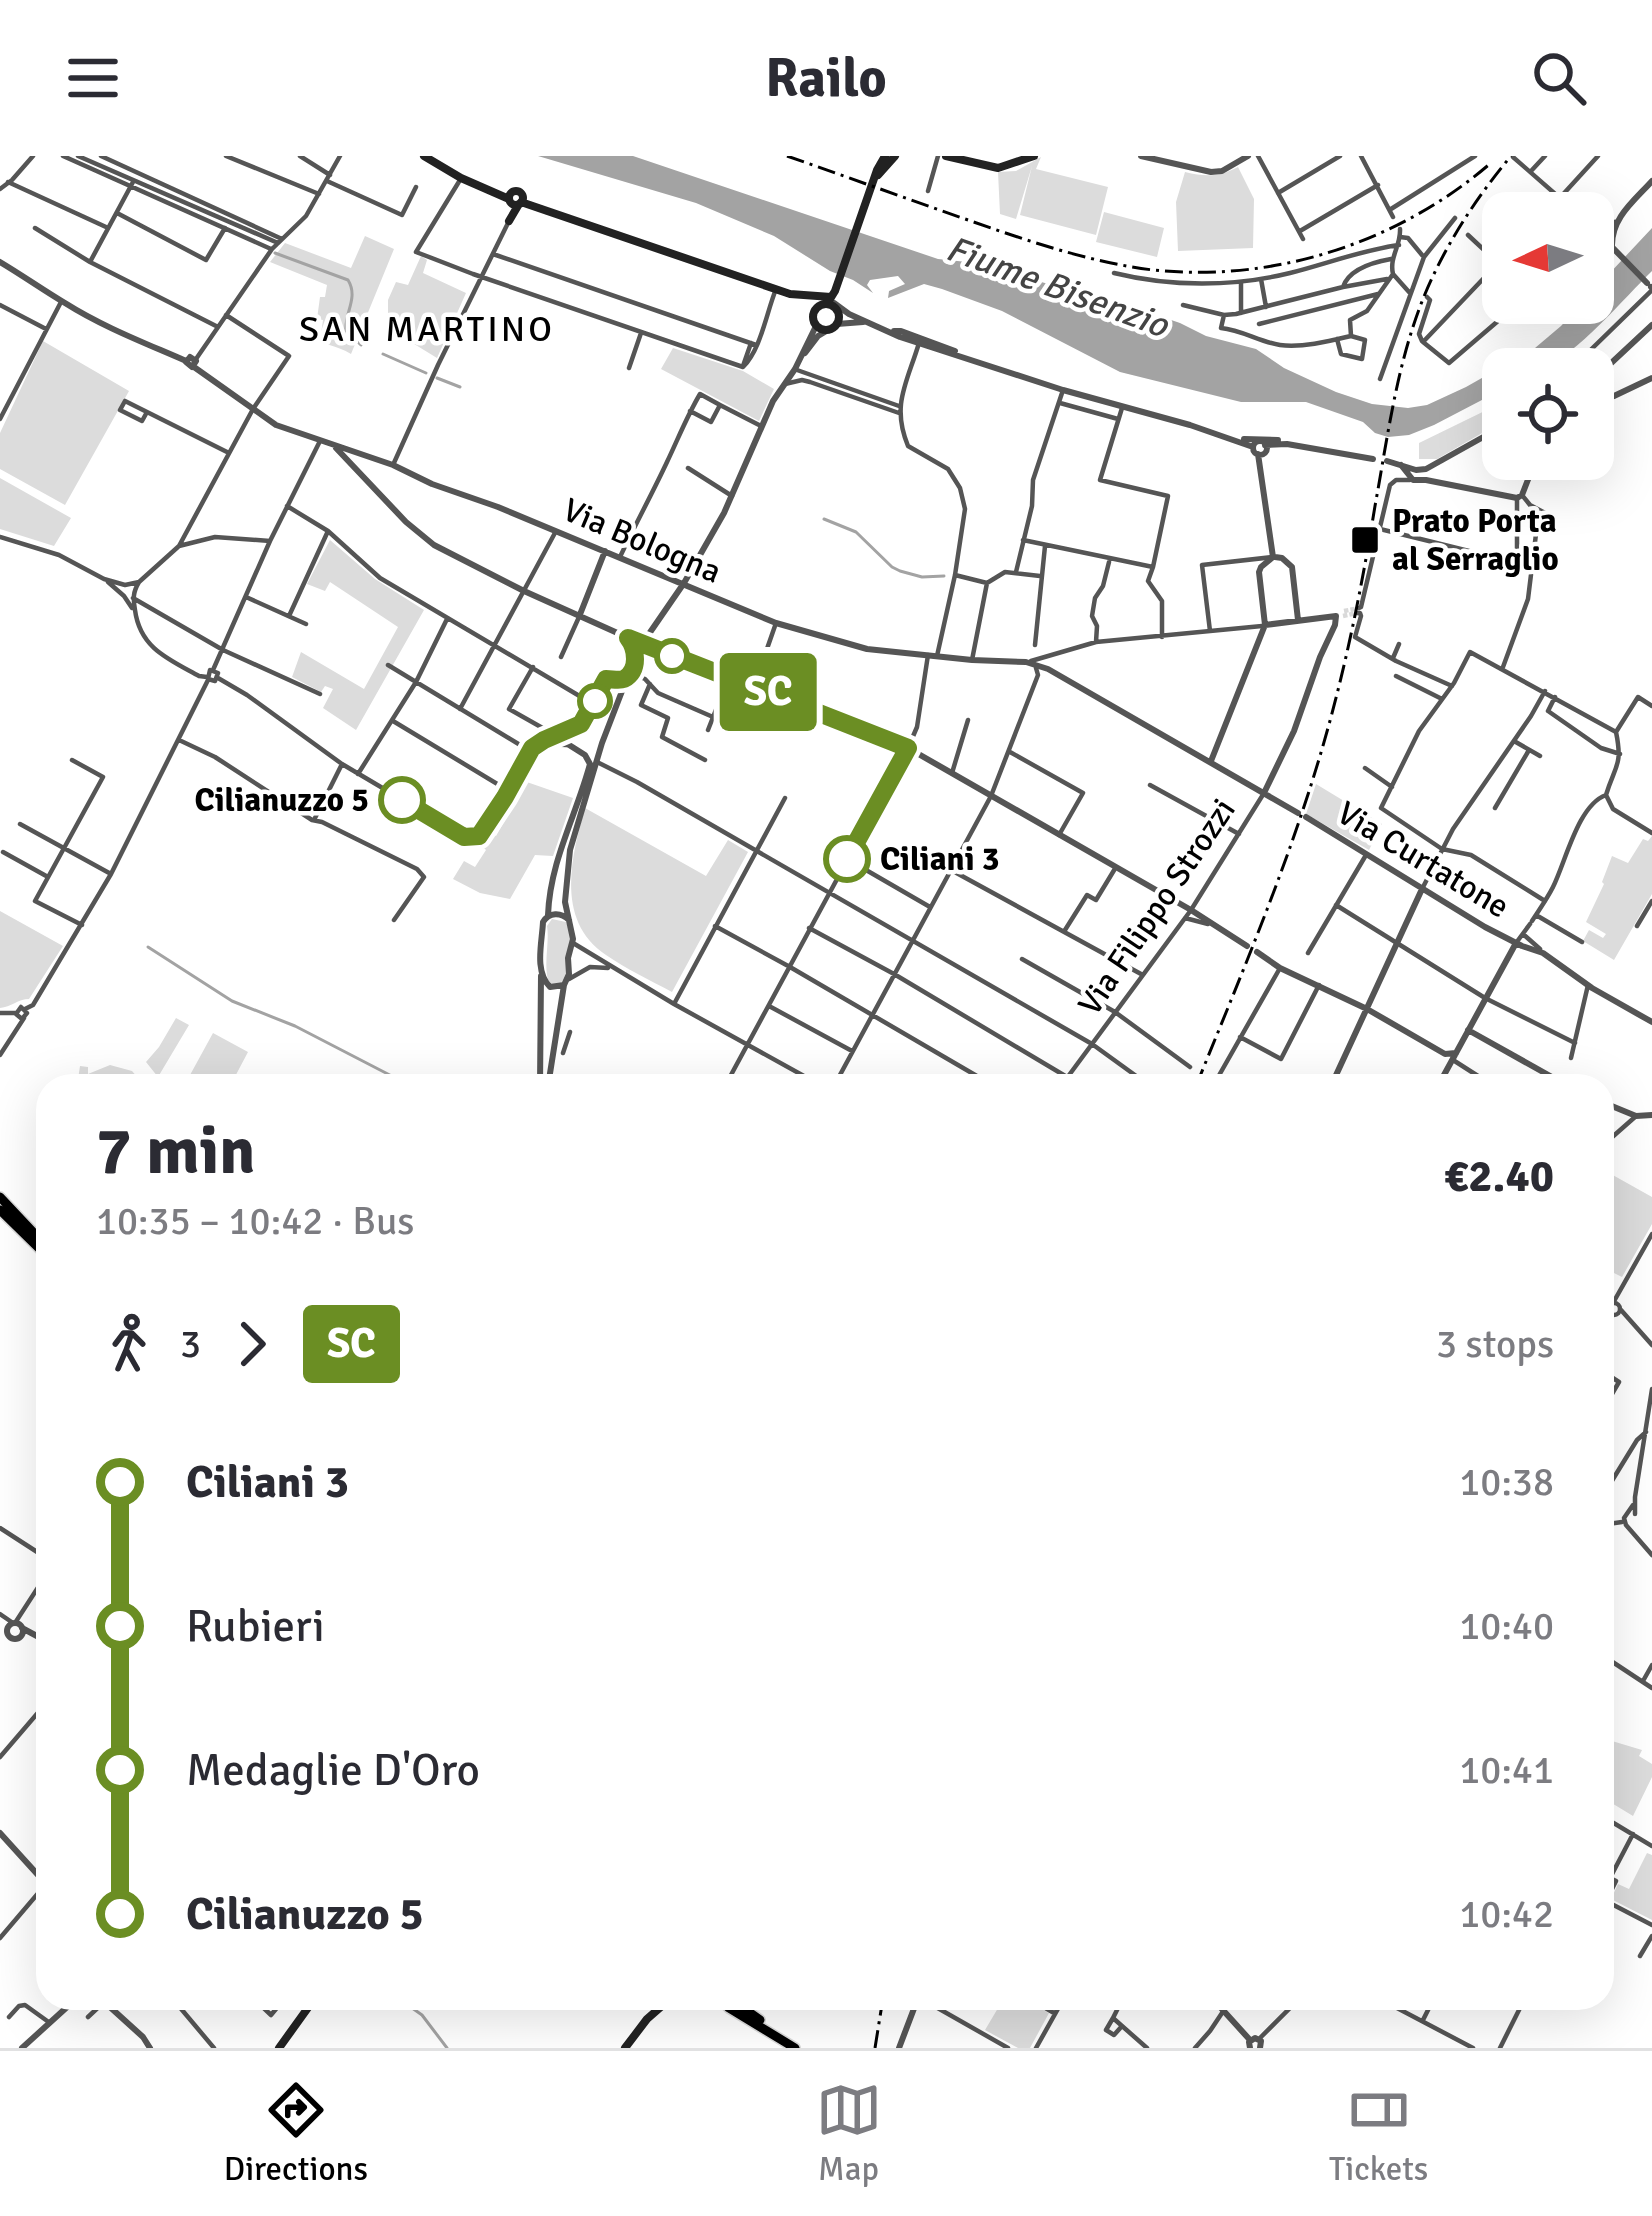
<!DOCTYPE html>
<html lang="en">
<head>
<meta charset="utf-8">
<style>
	body { margin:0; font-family:Signika,sans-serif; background:#f2f2f3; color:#2b2b33; height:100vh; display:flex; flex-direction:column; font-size:45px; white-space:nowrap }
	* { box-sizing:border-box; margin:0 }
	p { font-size:39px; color:#7c7c81 }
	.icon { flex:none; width:66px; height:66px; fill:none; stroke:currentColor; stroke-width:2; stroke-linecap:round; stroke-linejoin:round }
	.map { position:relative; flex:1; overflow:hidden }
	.sheet { position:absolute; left:36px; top:918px; width:1578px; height:936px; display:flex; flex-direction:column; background:#fff; border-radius:36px; box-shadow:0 12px 48px #0002 }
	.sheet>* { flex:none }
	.badge { padding:0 24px; border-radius:9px; font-size:42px; line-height:78px }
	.needle { width:78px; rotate:266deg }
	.buttons { position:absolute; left:1482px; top:36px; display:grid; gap:24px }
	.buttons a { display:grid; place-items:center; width:132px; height:132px; border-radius:24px; background:#fff; box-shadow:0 12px 48px #0002; font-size:60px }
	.map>.badge { position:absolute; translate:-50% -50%; box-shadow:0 0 0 6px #fff }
	.legs { display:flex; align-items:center; gap:18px; height:132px; padding:0 60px; font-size:39px }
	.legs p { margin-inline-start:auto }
	.head { display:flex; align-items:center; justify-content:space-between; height:204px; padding:0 60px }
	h1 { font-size:66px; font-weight:700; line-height:90px }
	ul { padding:0 60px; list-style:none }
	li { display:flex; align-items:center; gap:42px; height:144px; font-size:45px }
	li i { display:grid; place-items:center; width:18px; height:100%; margin:0 15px; background:currentColor }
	li i::after { content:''; width:30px; height:30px; margin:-15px; border:9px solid; border-radius:50%; background:#fff }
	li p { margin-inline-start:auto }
	li:first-child i { background:linear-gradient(#0000 50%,currentColor 0) }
	li:last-child i { background:linear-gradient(currentColor 50%,#0000 0) }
	header { display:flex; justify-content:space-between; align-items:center; height:156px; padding:0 60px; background:#fff; font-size:54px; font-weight:700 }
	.tabs { display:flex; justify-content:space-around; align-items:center; height:168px; border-top:3px solid #e1e1e2; background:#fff; font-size:33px; color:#7c7c81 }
	.tabs a { display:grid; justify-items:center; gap:6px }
	.tabs .selected { color:#000 }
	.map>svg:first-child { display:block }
	.green { fill:#dcdcdc }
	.water { fill:#a3a3a3 }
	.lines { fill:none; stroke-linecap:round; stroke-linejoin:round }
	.stream { stroke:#a3a3a3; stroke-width:3 }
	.minor-tunnel { stroke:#d9d9d9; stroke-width:4.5; stroke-dasharray:4.5 2; stroke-linecap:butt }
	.primary-casing { stroke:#dbdbdb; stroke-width:12 }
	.minor { stroke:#555; stroke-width:4.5 }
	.tertiary { stroke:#555; stroke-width:6 }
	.secondary { stroke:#222; stroke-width:8 }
	.primary { stroke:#000; stroke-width:9 }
	.rail { stroke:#000; stroke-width:3; stroke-dasharray:18 6 3 6; stroke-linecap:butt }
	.line-1-casing { stroke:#fff; stroke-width:27 }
	.line-1 { stroke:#6b8e23; stroke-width:18 }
	.poi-dot { fill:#000; stroke:#fff; stroke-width:4.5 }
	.stop-1-dot { fill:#fff; stroke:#6b8e23; stroke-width:6 }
	.labels { text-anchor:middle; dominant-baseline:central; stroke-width:9; stroke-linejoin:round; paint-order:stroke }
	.poi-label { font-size:33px; font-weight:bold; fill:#000; stroke:#fff; text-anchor:start }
	.street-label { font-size:33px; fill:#000; stroke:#fff }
	.stop-label { font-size:33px; font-weight:bold; fill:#000; stroke:#fff; text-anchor:end }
	.water-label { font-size:36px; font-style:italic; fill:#444; stroke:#fff }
	.neighbourhood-label { font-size:36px; letter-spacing:3px; fill:#000; stroke:#fff }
</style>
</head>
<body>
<header><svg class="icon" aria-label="menu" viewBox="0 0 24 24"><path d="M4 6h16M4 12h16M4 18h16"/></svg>Railo<svg class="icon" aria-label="search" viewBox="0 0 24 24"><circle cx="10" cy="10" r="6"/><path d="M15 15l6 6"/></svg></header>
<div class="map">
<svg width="1652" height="1892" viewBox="0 0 1652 1892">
	<rect width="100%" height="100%" fill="#fff"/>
	<path class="green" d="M1041,1L1036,13L1108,31L1096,79L1020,59L1032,10L1016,63L1000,58L998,16L1016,15Z
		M1238,11L1254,43L1253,92L1178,95L1176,46L1185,16C1206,21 1219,21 1238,11Z
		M1104,56L1164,72L1157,101L1096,86Z
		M365,80L394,93L351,198C337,189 322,189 308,180L321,178L323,164L317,163L320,141H325L327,129L270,106L285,87L351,112Z
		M421,100L427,104L423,117L466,137L437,202L388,172V144L396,126L408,129Z
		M43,185L129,235L65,349L0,313V277Z
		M673,192L743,215L774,233L759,265L661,213Z
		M1503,246V265L1437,303H1419V287Z
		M0,322L71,362L54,390L0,373Z
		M330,384L375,423L424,454L356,574L323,552L333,533L325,530L321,536L292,521L301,496L364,533L398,471L330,426L325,435L307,428Z
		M521,624L573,642L553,700L535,699L510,743L480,737L453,723L464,705L475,711L486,694L482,690L490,676L496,680L522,635L518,629Z
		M1316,628L1382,668L1369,694L1306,658Z
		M585,652L706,720L728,684L748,696L672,836C650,824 626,813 606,799C555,765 571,701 585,652Z
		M1652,680V738L1614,804L1583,785L1589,774L1603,782L1606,778L1586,766L1604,728L1602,726L1612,700L1628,707L1643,683L1648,685Z
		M0,755L63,790L29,843C18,843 11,851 0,852Z
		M552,763L566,766C574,783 572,811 561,827L550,829C542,812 550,788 547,770Z
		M176,862L189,869L158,921L146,906L159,891Z
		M213,877L248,896L230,930H184Z
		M110,909L132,915L145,930H77L80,910L88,911V918Z
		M1602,1013L1652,1041V1068L1622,1121L1608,1114L1602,1124Z
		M1602,1582L1642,1594L1639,1600L1652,1608V1621L1633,1660L1610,1646L1602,1650Z
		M1647,1697L1652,1699V1764L1611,1743L1618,1728L1629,1733Z
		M1004,1842H1020L1049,1857L1030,1892H1018L985,1874Z"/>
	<path class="water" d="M538,0H633L938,103L967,106L1127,149L1180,167L1206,180L1256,193L1284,212L1336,236L1372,248L1408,252L1427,249L1466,231L1535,192L1561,170L1582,147H1593V135L1652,72V115C1625,141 1576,200 1542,212C1531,216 1515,213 1503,213V233L1434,269L1409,279L1388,281L1375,277L1363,266L1306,246H1241L1120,216L1002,155L942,133L924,128L888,142L889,135L905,128L898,120L870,124L867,129L873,137L853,124L830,115L774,80L696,47Z"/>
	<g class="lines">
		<path class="stream" d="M275,97L348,124C359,142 344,157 346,175L361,189
			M383,198L426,217
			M437,222L460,231
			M824,363L856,376L892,411L900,415L922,421L944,420
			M148,791L232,845L295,870L411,930
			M398,1842L422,1859L447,1892"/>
		<path class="minor-tunnel" d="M1344,455L1359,452
			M1343,460L1357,457"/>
		<g class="primary-casing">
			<path id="primary" d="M0,1041L48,1092
				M0,1054L48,1101
				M719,1842L729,1852L795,1892
				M729,1842L760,1864"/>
		</g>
		<path class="minor" d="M63,0L271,93
			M78,0L278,87
			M101,0L282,83
			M226,0L319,38
			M300,0L330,19
			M1258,0L1303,83
			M1361,0L1393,61
			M1513,1L1577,57
			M1532,14L1545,0
			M460,24L416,96L473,118L743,211C761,193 766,158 776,133
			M327,25L402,59L416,31
			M8,26L106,71
			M133,26L90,106L218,171
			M0,33L12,24L33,0
			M928,35L938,0
			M1278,37L1340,0
			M1391,53L1475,0
			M117,57L206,104L225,72
			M1546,57L1598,0
			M35,72L90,106
			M1593,72L1610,89
			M1300,75L1378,29
			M1468,79L1498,107
			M1400,81L1408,82L1422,99
			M1593,87L1615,66
			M493,98L756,189
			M1114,117C1171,131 1233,131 1290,117C1326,108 1362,94 1399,89
			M1393,118L1409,136
			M1261,123L1266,151
			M1343,131C1349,113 1374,106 1391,103
			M0,149L46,173
			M1183,149L1224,159L1236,158L1343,131L1387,123
			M1241,157V127
			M1224,159L1221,172C1242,174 1260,186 1280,189C1302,192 1330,185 1351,180L1350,164L1367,155L1393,118C1389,101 1401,90 1400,73
			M1259,168L1378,138
			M1337,183L1341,198L1362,203L1365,184L1351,180
			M1422,185L1419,178L1430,144L1427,141
			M1423,186L1449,207L1519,147
			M1423,186L1503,102
			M919,187C907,227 891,249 908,290L948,313L960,332L965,353L955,419L937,500
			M196,203L272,93L306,60L340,0
			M743,210L751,187
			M629,212L641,177
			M1571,213L1652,134
			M797,214L899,250
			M1596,221L1597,233L1606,241
			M1380,223L1424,101L1455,62
			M785,228L802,224L810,226L899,257
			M125,245L227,296
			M125,245L120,254L142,265L147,256
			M1060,247L1118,263
			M720,249L761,270
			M0,263L61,146
			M393,309L438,209L509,65
			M688,312L732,340
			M1517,342V408
			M287,350L328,375L380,422L593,548
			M1380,373L1534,411
			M0,381L59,399L104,423L125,429L139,426L179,390L215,381L270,385
			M1023,384L1153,411L1168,340L1100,324L1122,252
			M179,390L253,253L289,200L226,159
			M620,401C635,369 652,338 667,306C678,283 687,260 700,238L720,249L711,266L690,255
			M1153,411L1148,425L1162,445V481
			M1016,416L1032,350L1033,324L1063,234
			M955,419L987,427L1005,416L1040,420
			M108,426L124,440L132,452
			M139,426C133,436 133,442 135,454C140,492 168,503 199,520L207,521
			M246,441L306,468
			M133,442L223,494L320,538
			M1359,452L1361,451L1390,329L1396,324H1410
			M1357,457H1360L1361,460L1355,481L1396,505L1452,530
			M289,460L328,375
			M1210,475L1202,409L1273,401
			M1096,486L1097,470L1092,460L1095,442L1103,430L1109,406
			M1035,489L1045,390
			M561,501L579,461
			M1393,502L1399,488
			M972,504L987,427
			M1031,505L1096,486L1262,470
			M388,509L530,595
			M533,511L509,553L555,579
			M1503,511L1528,443L1536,378L1547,358L1530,349L1522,339
			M210,514L218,517L215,525L208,523Z
			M213,514L270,385L320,285
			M629,516L645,523L658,537L713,561
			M1396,520L1442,543
			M218,522L247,539L342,608L467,682L479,679L488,670L532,592L544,584L568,576
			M650,528L641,549L668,562L662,581L705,604
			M754,530L776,467
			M1555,541L1548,555L1601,592L1620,598
			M460,553L556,375
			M393,565L509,635
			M708,574L717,551
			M1616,576L1638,541L1652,550
			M179,584L215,601L312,664L322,666L417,713L424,721L394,764
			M1514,585L1540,600
			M1010,596L1083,637L1059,679
			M72,604L103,621L35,745L82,769
			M597,606L637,626L1092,888L1150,930
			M526,607C538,593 547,587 567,589
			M1365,612L1392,631
			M952,617L968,564
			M358,618L416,526L447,463
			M1150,629L1239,678
			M1606,639L1613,653L1652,677
			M1495,652L1529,594
			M314,664L342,608
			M20,668L111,718
			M3,696L48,721
			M847,703L930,751
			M951,714L1141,818
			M1422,733L1453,673L1531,560L1545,535
			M1545,745L1471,699L1442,693L1381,652L1419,575L1454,527L1470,496L1616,576
			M1336,749L1485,842L1575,887
			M1536,759L1582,786
			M1185,762L1208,768
			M1532,765C1539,754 1547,743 1553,731C1566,705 1578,649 1606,639C1615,609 1623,610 1616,576
			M715,770L790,811L994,930
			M1637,770L1652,745
			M809,772L894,818L1067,921
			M1065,774L1087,739L1096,744L1116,711
			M1523,778L1540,793
			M573,787L674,848L822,930
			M1516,787L1530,768
			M1308,797L1366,699
			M1022,803L1115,856L1190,911
			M569,823L590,811L608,812
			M674,848L785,642
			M769,850L852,895
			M21,851L27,857L22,863L16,858Z
			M25,853L33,849L111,718L208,524
			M0,857H16
			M1240,881L1281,903L1319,829
			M563,897L570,876
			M0,899L24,862
			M1571,902L1588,829
			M1453,904L1478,920L1500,930
			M1443,921L1457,930
			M666,930L673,922L690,930
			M725,930L908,592L917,571L928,499
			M834,930L991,640L1038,519L1036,512
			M1061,930L1191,754L1264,637
			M1213,930L1280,812
			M1602,984L1610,983L1635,961
			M1608 1153a6 6 0 1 1 12 0a6 6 0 1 1-12 0Z
			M1613,1147L1652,1078
			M1621,1154L1652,1189
			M1602,1157L1604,1158
			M1602,1215L1619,1226L1602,1255
			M1602,1341L1637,1284L1646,1276
			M1635,1358V1341L1652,1233
			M1626,1369L1652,1399
			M1626,1369L1624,1362L1633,1349
			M0,1372L48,1403
			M1602,1376L1608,1368L1622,1366
			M0,1458L13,1467
			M15,1467L48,1416
			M1602,1499L1652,1532
			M1643,1525L1652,1509
			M0,1601L48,1545
			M48,1647L43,1653L48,1657
			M1602,1660L1652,1690
			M1602,1743L1652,1769
			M1606,1745L1616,1725L1610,1722L1633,1678
			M0,1782L46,1728
			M1640,1800L1652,1780
			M172,1842L214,1892
			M253,1842L271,1859L285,1842
			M920,1842L1008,1892
			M1028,1842L1054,1857
			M1123,1842L1113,1862L1147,1892
			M1378,1842L1473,1892
			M9,1861L19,1850L25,1849L50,1867
			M88,1861L104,1846
			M1113,1862L1106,1874L1114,1879L1122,1870
			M1423,1864L1434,1842
			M1259,1883L1300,1842
			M1036,1892L1064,1842
			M1195,1892L1210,1875L1232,1842
			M1500,1892L1525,1842"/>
		<path class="tertiary" d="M1141,0L1211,16L1222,15L1248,0
			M0,106C22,119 43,134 65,147C103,171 145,187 186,205
			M1647,127L1612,91C1611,62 1634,45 1652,25
			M1651,131L1652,132
			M834,147L849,158L900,181L1063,234L1190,269L1253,291
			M837,168L863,166
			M894,175H901L955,195
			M805,197L818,180L828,174
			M190,201L196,205L192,211L186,206Z
			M194,211L276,269L393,309L432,328L498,351L776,467L867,493L972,504L1026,506L1048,513L1298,657
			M1593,224L1652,169
			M1593,245L1614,240L1652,222
			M1244,283L1278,284
			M1253 292a7 7 0 1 1 14 0a7 7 0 1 1-14 0Z
			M1265,289L1287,288L1373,303
			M336,292L406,366L434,389L524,435L642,488L908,592L1191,754L1247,790
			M1258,298L1273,401
			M1387,305L1416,314L1426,313L1503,270
			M1401,309L1413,324H1426L1517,342L1522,339L1536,303
			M1275,401L1282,402L1292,411L1298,464
			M579,461L605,395
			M1265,469L1259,416L1261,411L1273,401
			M1211,605L1265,469
			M1264,637L1294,575L1320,501L1335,469L1336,460L1265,469
			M1306,661L1485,771L1522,790L1543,797L1592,832L1652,866
			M548,759C550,705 576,660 590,608L585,599L566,587L565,579L586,563L606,523L620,524L627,520
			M569,764C561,756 549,756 543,766C542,787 534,815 550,831L564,829L569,818L568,802L573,783L565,746L570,694L602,587L629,517L642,488L684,427L724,357L773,245L795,213L816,170
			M1257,796L1280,812L1367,853L1445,898L1456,897
			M1468,874L1568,930
			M540,930L541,820
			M548,930L564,829
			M1331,930L1422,733
			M1438,930L1516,787
			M1602,946L1636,960L1652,959
			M7 1475a8 8 0 1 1 16 0a8 8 0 1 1-16 0Z
			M22,1472L48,1486
			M0,1677L48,1730
			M100,1842L143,1881L150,1892
			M1212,1842L1250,1884
			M22,1892L77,1842
			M899,1892L918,1842
			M1250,1892L1249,1886L1255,1882L1261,1885L1260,1892"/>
		<path class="secondary" d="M424,0L461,22L509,43
			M946,0L998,12L1034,0
			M878,19L895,0
			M509 42a7 7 0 1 1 14 0a7 7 0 1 1-14 0Z
			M521,46L790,138L831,141
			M509,65L519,48
			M827,148L835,135L877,14L885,0
			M813 161a13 13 0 1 1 26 0a13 13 0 1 1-26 0Z
			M279,1892L315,1842
			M625,1892L647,1863L671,1842"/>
		<use href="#primary" class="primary"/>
		<path class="rail" d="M787,0C847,21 908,43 968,64C1028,85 1089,106 1153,114C1275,127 1400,86 1492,6
			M1196,930C1244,812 1294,695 1328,572C1348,500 1363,424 1375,350C1388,279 1397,206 1425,138C1446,88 1476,42 1511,0
			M875,1892L883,1842"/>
	</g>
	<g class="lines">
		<g class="line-1-casing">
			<path id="line-1" d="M402,644L464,681L479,680L505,641L532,592L544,584L581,568L606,523C612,523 619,525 624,523C640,514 636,492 628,482L908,592L847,703"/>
		</g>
		<use href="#line-1" class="line-1"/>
	</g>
	<rect class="poi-dot" x="1350" y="369" width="30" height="30" rx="6"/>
	<g class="stop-1-dot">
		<circle cx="672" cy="500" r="15"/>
		<circle cx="595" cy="545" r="15"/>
		<circle cx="402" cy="644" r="21"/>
		<circle cx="847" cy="703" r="21"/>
	</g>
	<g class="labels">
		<g class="poi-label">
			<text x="1392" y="365">Prato Porta<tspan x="1392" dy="38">al Serraglio</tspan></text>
		</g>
		<g class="street-label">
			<text transform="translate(642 385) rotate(23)">Via Bologna</text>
			<text transform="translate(1423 704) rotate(31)">Via Curtatone</text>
			<text transform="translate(1157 751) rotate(-56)">Via Filippo Strozzi</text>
		</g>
		<g class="stop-label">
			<text x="369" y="644">Cilianuzzo 5</text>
			<text x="880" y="703" text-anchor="start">Ciliani 3</text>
		</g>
		<g class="water-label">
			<text transform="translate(1057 131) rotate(20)">Fiume Bisenzio</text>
		</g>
		<g class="neighbourhood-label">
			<text x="427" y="173">SAN MARTINO</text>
		</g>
	</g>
</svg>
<div class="buttons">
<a><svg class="needle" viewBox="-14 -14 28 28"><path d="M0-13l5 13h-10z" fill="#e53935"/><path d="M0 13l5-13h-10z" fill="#7c7c81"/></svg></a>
<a><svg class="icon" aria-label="locate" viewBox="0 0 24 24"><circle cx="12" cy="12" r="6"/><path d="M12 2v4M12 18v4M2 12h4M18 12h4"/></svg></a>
</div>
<b class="badge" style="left:768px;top:536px;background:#6b8e23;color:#fff">SC</b>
<section class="sheet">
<div class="head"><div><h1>7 min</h1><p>10:35 – 10:42 · Bus</p></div><b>€2.40</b></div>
<div class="legs"><svg class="icon" aria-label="walk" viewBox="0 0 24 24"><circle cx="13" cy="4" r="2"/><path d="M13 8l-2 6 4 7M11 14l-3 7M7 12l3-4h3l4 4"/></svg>3<svg class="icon" aria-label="forward" viewBox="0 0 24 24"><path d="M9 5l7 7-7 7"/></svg><b class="badge" style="background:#6b8e23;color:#fff">SC</b><p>3 stops</p></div>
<ul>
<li><i style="color:#6b8e23"></i><b>Ciliani 3</b><p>10:38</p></li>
<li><i style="color:#6b8e23"></i><span>Rubieri</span><p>10:40</p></li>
<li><i style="color:#6b8e23"></i><span>Medaglie D'Oro</span><p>10:41</p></li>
<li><i style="color:#6b8e23"></i><b>Cilianuzzo 5</b><p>10:42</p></li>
</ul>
</section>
</div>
<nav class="tabs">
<a class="selected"><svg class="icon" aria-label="directions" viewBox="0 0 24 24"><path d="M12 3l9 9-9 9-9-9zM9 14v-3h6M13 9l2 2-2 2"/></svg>Directions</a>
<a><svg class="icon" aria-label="map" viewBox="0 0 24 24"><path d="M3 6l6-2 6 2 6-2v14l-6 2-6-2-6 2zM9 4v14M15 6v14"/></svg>Map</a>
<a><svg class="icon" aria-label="tickets" viewBox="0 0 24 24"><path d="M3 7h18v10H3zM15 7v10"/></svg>Tickets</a>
</nav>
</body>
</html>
